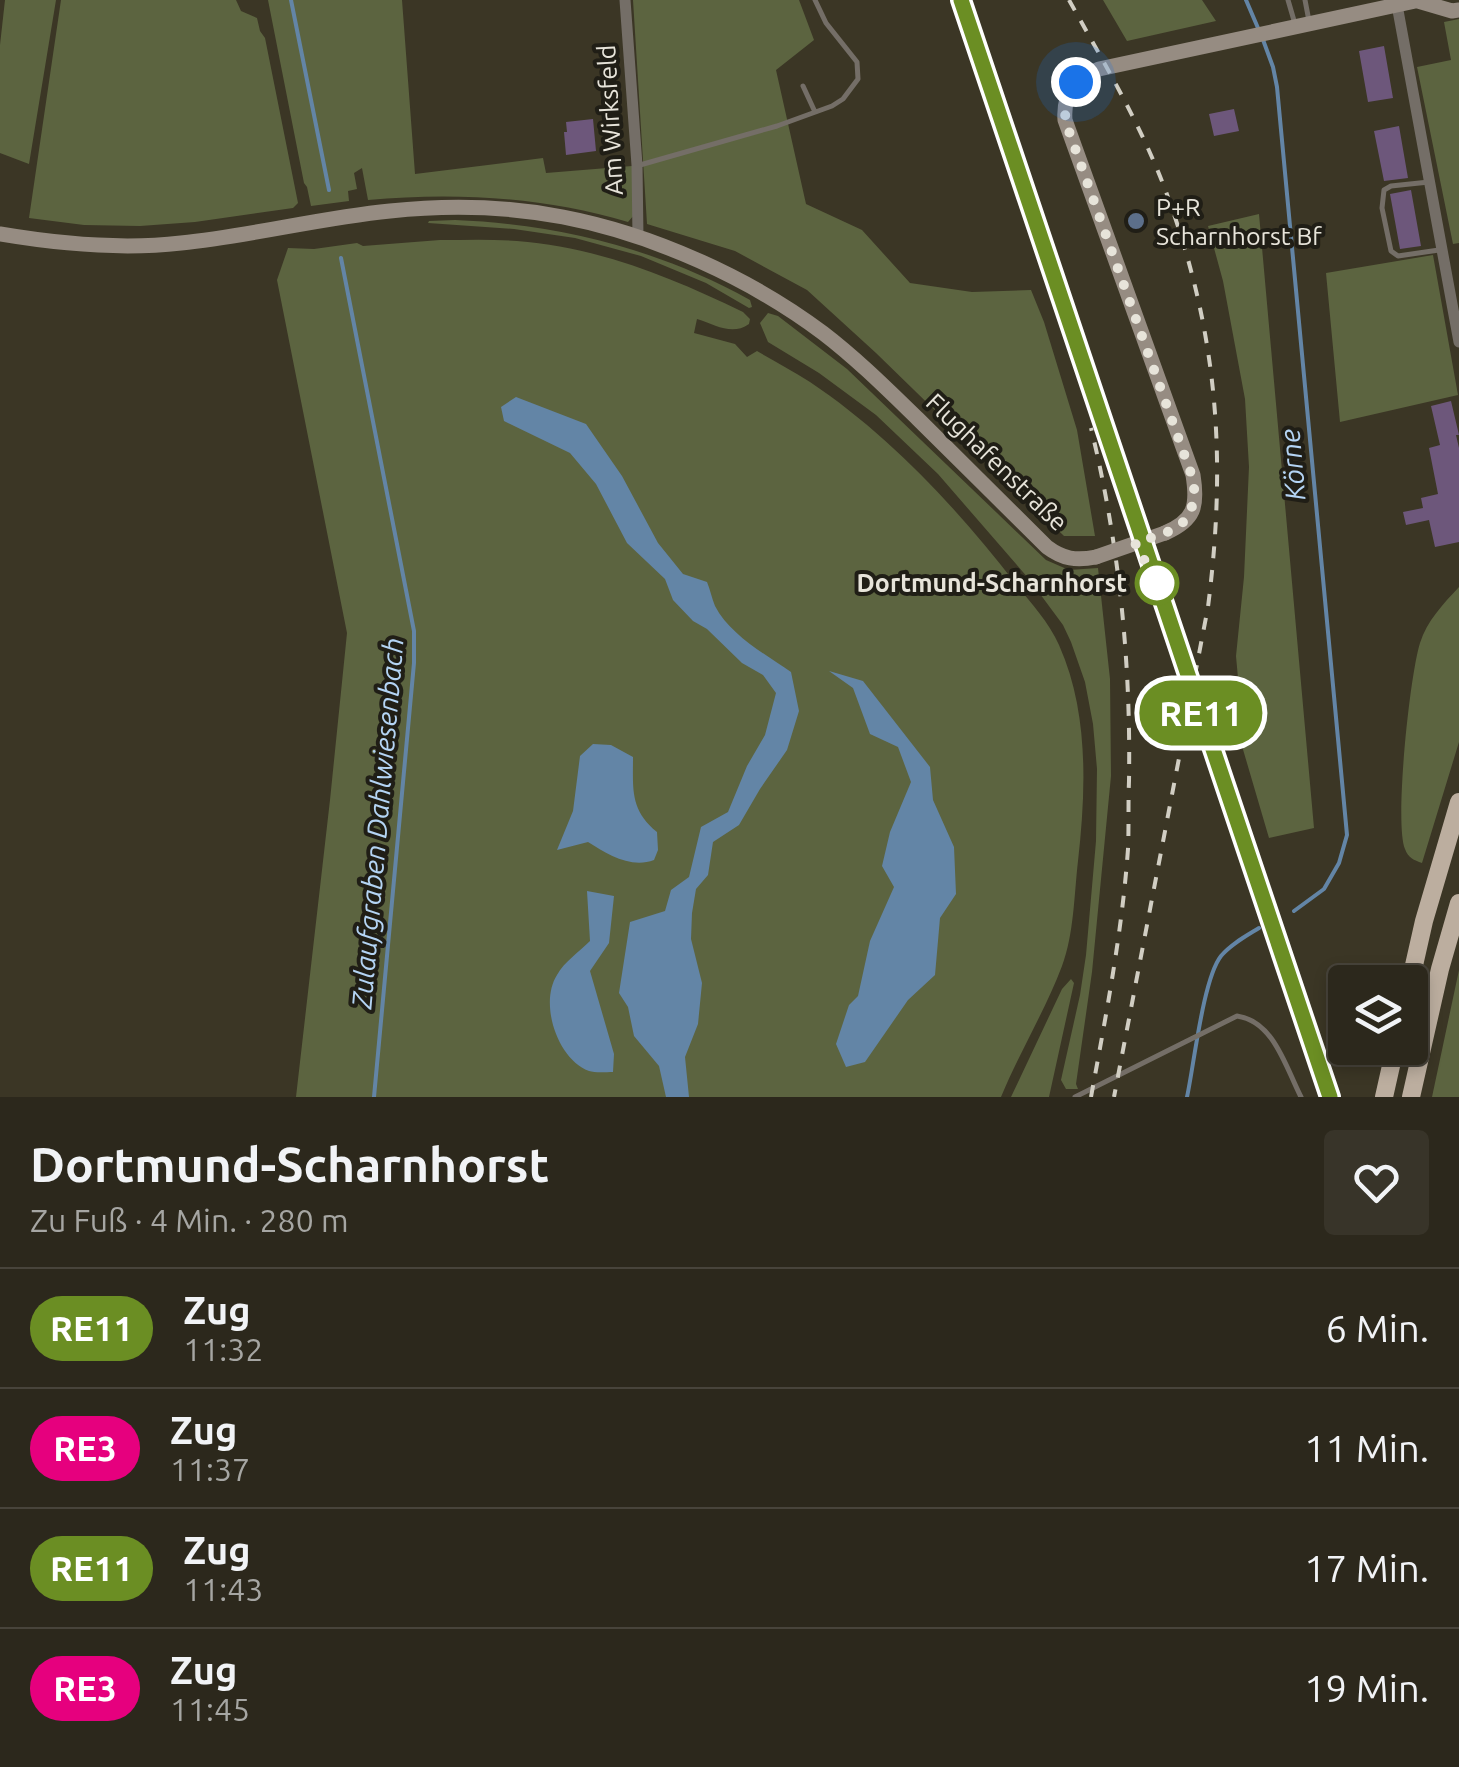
<!DOCTYPE html>
<html lang="de">
<head>
<meta charset="utf-8">
<style>
	body { margin:0; font-family:Ubuntu,sans-serif; background:#383429; color:#f1f3f6; height:100vh; display:flex; flex-direction:column; font-size:38px; white-space:nowrap }
	* { box-sizing:border-box; margin:0 }
	p { font-size:32px; color:#a6a6a3 }
	.icon { flex:none; width:55px; height:55px; fill:none; stroke:currentColor; stroke-width:2; stroke-linecap:round; stroke-linejoin:round }
	.map { position:relative; height:1097px; overflow:hidden }
	.side { display:flex; flex-direction:column; background:#2c281c; flex:1 }
	.side>* { flex:none }
	.badge { padding:0 20px; border-radius:32px; font-size:35px; line-height:65px }
	.fabs { position:absolute; left:1328px; top:965px; display:grid; gap:20px }
	.fabs a { display:grid; place-items:center; width:100px; height:100px; border-radius:10px; background:#2c281c; box-shadow:0 5px 15px #0003,0 0 0 2px #48443b; font-size:50px }
	.you { position:absolute; width:50px; height:50px; margin:-25px; border:8px solid #fff; border-radius:50%; background:#1a73e8; box-shadow:0 0 0 15px #1a73e833 }
	.map>.badge { position:absolute; translate:-50% -50%; box-shadow:0 0 0 5px #fff }
	.round { display:grid; place-items:center; flex:none; width:105px; height:105px; border-radius:10px; background:#383429 }
	.summary { display:flex; align-items:center; justify-content:space-between; height:170px; padding:0 30px }
	h1 { font-size:48px; font-weight:600; line-height:75px }
	ul { padding:0; list-style:none }
	li { display:flex; align-items:center; gap:30px; height:120px; padding:0 30px; border-top:2px solid #48443b }
	li div { flex:1 }
	li b { display:block; font-size:38px }
	li em { font-style:normal }
	li .badge { min-width:110px; font-weight:700; text-align:center }
	.map>svg:first-child { display:block }
	.green { fill:#5c6440 }
	.water { fill:#6385a6 }
	.lines { fill:none; stroke-linecap:round; stroke-linejoin:round }
	.stream { stroke:#6385a6; stroke-width:4 }
	.building { fill:#6d577b }
	.service { stroke:#746e67; stroke-width:5 }
	.minor { stroke:#746e67; stroke-width:11 }
	.secondary { stroke:#968c82; stroke-width:15 }
	.trunk { stroke:#bcae9f; stroke-width:18 }
	.rail { stroke:#d1cec3; stroke-width:4; stroke-dasharray:12 12; stroke-linecap:butt }
	.secondary-bridge { stroke:#968c82; stroke-width:15 }
	.line-casing { stroke:#fff; stroke-width:22 }
	.line { stroke:#6b8e23; stroke-width:15 }
	.walk { stroke:#e7e4da; stroke-width:10; stroke-dasharray:0 18 }
	.service-dot { fill:#5c6f8a; stroke:#201e16; stroke-width:4 }
	.stop-dot { fill:#fff; stroke:#6b8e23; stroke-width:5 }
	.labels { text-anchor:middle; dominant-baseline:central; stroke-width:8; stroke-linejoin:round; paint-order:stroke }
	.street-label { font-size:25px; fill:#e7e4da; stroke:#201e16 }
	.poi-label { font-size:25px; fill:#e7e4da; stroke:#201e16; text-anchor:start }
	.stop-label { font-size:25px; font-weight:bold; fill:#e7e4da; stroke:#201e16; text-anchor:end }
	.water-label { font-size:28px; font-style:italic; fill:#b4d4f4; stroke:#201e16 }
</style>
</head>
<body>
<div class="map">
<svg width="1459" height="1097" viewBox="0 0 1459 1097">
	<rect width="100%" height="100%" fill="#3b3625"/>
	<path class="green" d="M5,0H56L29,164L0,153V45Z
		M61,0H236L241,11L257,18L260,31L265,38L298,203L293,208L195,222L140,226L84,225L29,218Z
		M268,0H402L415,174L543,158L546,173L632,166L634,215L628,222C543,197 456,192 368,200L362,168L354,173L357,189L348,191L349,201L311,206L307,187L304,183Z
		M633,0H799L814,40L776,70L806,204L862,230L910,283L972,292L1031,290L1044,322L1077,430L1095,536H1064L876,353L807,290L735,251L647,224Z
		M1103,0H1202L1216,21L1127,41Z
		M1459,19V243L1453,244L1417,67L1451,60L1444,22Z
		M1259,214L1314,828L1269,838L1232,712L1238,678L1236,656L1244,577L1249,467L1245,399L1223,281L1208,226Z
		M455,220C559,224 658,249 750,300L752,307L749,308L706,283L641,256L575,238L514,229L428,223L429,221Z
		M440,240C465,240 491,239 517,241C597,247 671,277 743,312L750,319L749,324C732,336 716,325 697,319L694,333L735,344L747,357L757,351C774,361 793,371 810,382C888,434 958,509 1015,583C1030,602 1049,622 1059,645C1089,712 1086,790 1078,861C1074,896 1074,934 1062,966C1045,1011 1019,1053 1001,1097H296L330,800L347,633L277,280L288,248L314,249L357,243L363,246Z
		M1433,255L1458,395L1340,422L1326,273Z
		M768,313L778,316L847,369L1046,560L1069,570L1098,568L1110,679L1111,776L1092,972L1076,1084L1078,1089H1066L1061,1080L1080,995L1086,955L1096,841L1097,769L1093,724L1085,682L1071,642L1063,625L1029,579L938,474L876,415L819,373L768,342L760,323Z
		M1459,587V742L1422,863C1414,860 1408,858 1405,849C1394,823 1410,674 1420,643C1427,621 1443,604 1459,587Z
		M1459,970V1097H1432Z
		M1071,979L1074,983L1049,1097H1011L1062,989Z"/>
	<path class="water" d="M516,397L586,424L622,476L658,543L683,574L707,582C710,589 712,599 715,606C730,635 765,654 791,672L799,711L787,750L760,789L739,825L713,842L708,875L696,889L692,913L691,939L702,983L698,1024L685,1057L689,1097H666L659,1066L634,1036L628,1007L619,993L630,922L665,911L671,890L689,877L701,827L728,812L747,766L765,735L776,693L763,675L742,663L707,629L693,621L673,600L665,579L627,543L596,484L570,453L504,421L501,407Z
		M829,671L863,681L930,767L933,800L954,847L956,894L940,918L935,975L908,1000L865,1062L846,1067L836,1044L849,1005L858,996L870,941L894,887L882,866L890,832L911,782L898,747L870,734L853,688Z
		M593,744L611,745L633,757C633,789 630,810 657,832L658,850L654,860C631,869 607,854 588,842L557,850L573,811L580,756Z
		M587,891L614,896L609,943L590,971L614,1054L613,1072C606,1072 595,1073 589,1071C557,1059 539,1003 557,975C564,962 580,951 590,941Z"/>
	<g class="lines">
		<path class="stream" d="M291,0L329,190
			M1246,0L1258,28
			M1262,37L1273,67L1277,87L1347,835L1339,863L1324,889L1294,911
			M341,258L414,631V663L374,1097
			M1187,1097C1194,1065 1203,979 1221,956C1231,944 1246,936 1259,928"/>
	</g>
	<path class="building" d="M1384,46L1393,98L1368,102L1359,51Z
		M1234,109L1239,131L1214,136L1209,114Z
		M593,119L596,151L566,155L564,132H567L566,122Z
		M1399,126L1408,178L1384,181L1374,131Z
		M1411,190L1421,246L1400,249L1390,194Z
		M1451,401L1459,435H1456L1459,448V542L1435,547L1429,520L1406,525L1403,512L1423,508L1421,498L1438,494L1429,448L1440,445L1431,406Z"/>
	<g class="lines">
		<path class="service" d="M1288,0L1295,24
			M1305,0L1309,21
			M803,86L815,112
			M640,165L777,126L832,106L843,99L858,79L857,62L826,23L815,0
			M1429,182L1391,186L1384,190L1382,208L1391,251L1398,256L1439,250
			M1075,1097L1237,1016C1274,1021 1286,1068 1301,1097"/>
		<path class="minor" d="M625,0L637,165L638,237
			M1397,5L1459,342"/>
		<path class="secondary" d="M1418,1L1452,11L1459,10
			M0,234C59,244 120,250 181,243C251,236 319,218 390,211C446,205 506,206 563,217C652,234 750,278 823,333C857,359 888,390 918,419C961,462 1004,504 1047,547C1063,559 1076,561 1096,557
			M1165,533C1195,520 1198,506 1193,475L1065,120C1063,94 1075,78 1099,69L1420,0"/>
		<path class="trunk" d="M1410,983L1424,921L1459,802
			M1384,1097L1395,1048
			M1411,1097L1440,969L1459,903"/>
		<path class="rail" d="M961,0L1330,1097
			M1069,0C1103,61 1140,123 1165,189C1218,332 1227,457 1208,607L1114,1097
			M1091,1097C1106,1015 1122,933 1128,849C1129,827 1128,804 1129,781C1131,662 1119,543 1091,428"/>
		<path class="secondary-bridge" d="M1096,557L1165,533"/>
	</g>
	<g class="lines">
		<g class="line-casing">
			<path id="line" d="M961,0L1330,1097"/>
		</g>
		<use href="#line" class="line"/>
		<path class="walk" d="M1076,82L1066,99L1065,120L1194,482C1196,528 1174,530 1135,543L1157,583"/>
	</g>
	<circle class="service-dot" cx="1136" cy="221" r="10"/>
	<circle class="stop-dot" cx="1157" cy="583" r="20"/>
	<g class="labels">
		<g class="street-label">
			<text transform="translate(610 120) rotate(-93)">Am Wirksfeld</text>
			<text transform="translate(997 462) rotate(44)">Flughafenstraße</text>
		</g>
		<g class="poi-label">
			<text x="1156" y="207">P+R<tspan x="1156" dy="29">Scharnhorst Bf</tspan></text>
		</g>
		<g class="stop-label">
			<text x="1127" y="583">Dortmund-Scharnhorst</text>
		</g>
		<g class="water-label">
			<text transform="translate(1292 465) rotate(-95)">Körne</text>
			<text transform="translate(377 823) rotate(-85)">Zulaufgraben Dahlwiesenbach</text>
		</g>
	</g>
</svg>
<div class="fabs">
<a><svg class="icon" aria-label="layers" viewBox="0 0 24 24"><path d="M12 4l9 5-9 5-9-5zM3 14l9 5 9-5"/></svg></a>
</div>
<div class="you" style="left:1076px;top:82px"></div>
<b class="badge" style="left:1201px;top:713px;background:#6b8e23;color:#fff">RE11</b>
</div>
<section class="side">
<div class="summary"><div><h1>Dortmund-Scharnhorst</h1><p>Zu Fuß · 4 Min. · 280 m</p></div><a class="round"><svg class="icon" aria-label="heart" viewBox="0 0 24 24"><path d="M12 20l-8-8c-3-5 5-10 8-4 3-6 11-1 8 4z"/></svg></a></div>
<ul>
<li><span class="badge" style="background:#6b8e23;color:#fff">RE11</span><div><b>Zug</b><p>11:32</p></div><em>6 Min.</em></li>
<li><span class="badge" style="background:#e6007e;color:#fff">RE3</span><div><b>Zug</b><p>11:37</p></div><em>11 Min.</em></li>
<li><span class="badge" style="background:#6b8e23;color:#fff">RE11</span><div><b>Zug</b><p>11:43</p></div><em>17 Min.</em></li>
<li><span class="badge" style="background:#e6007e;color:#fff">RE3</span><div><b>Zug</b><p>11:45</p></div><em>19 Min.</em></li>
</ul>
</section>
</body>
</html>
